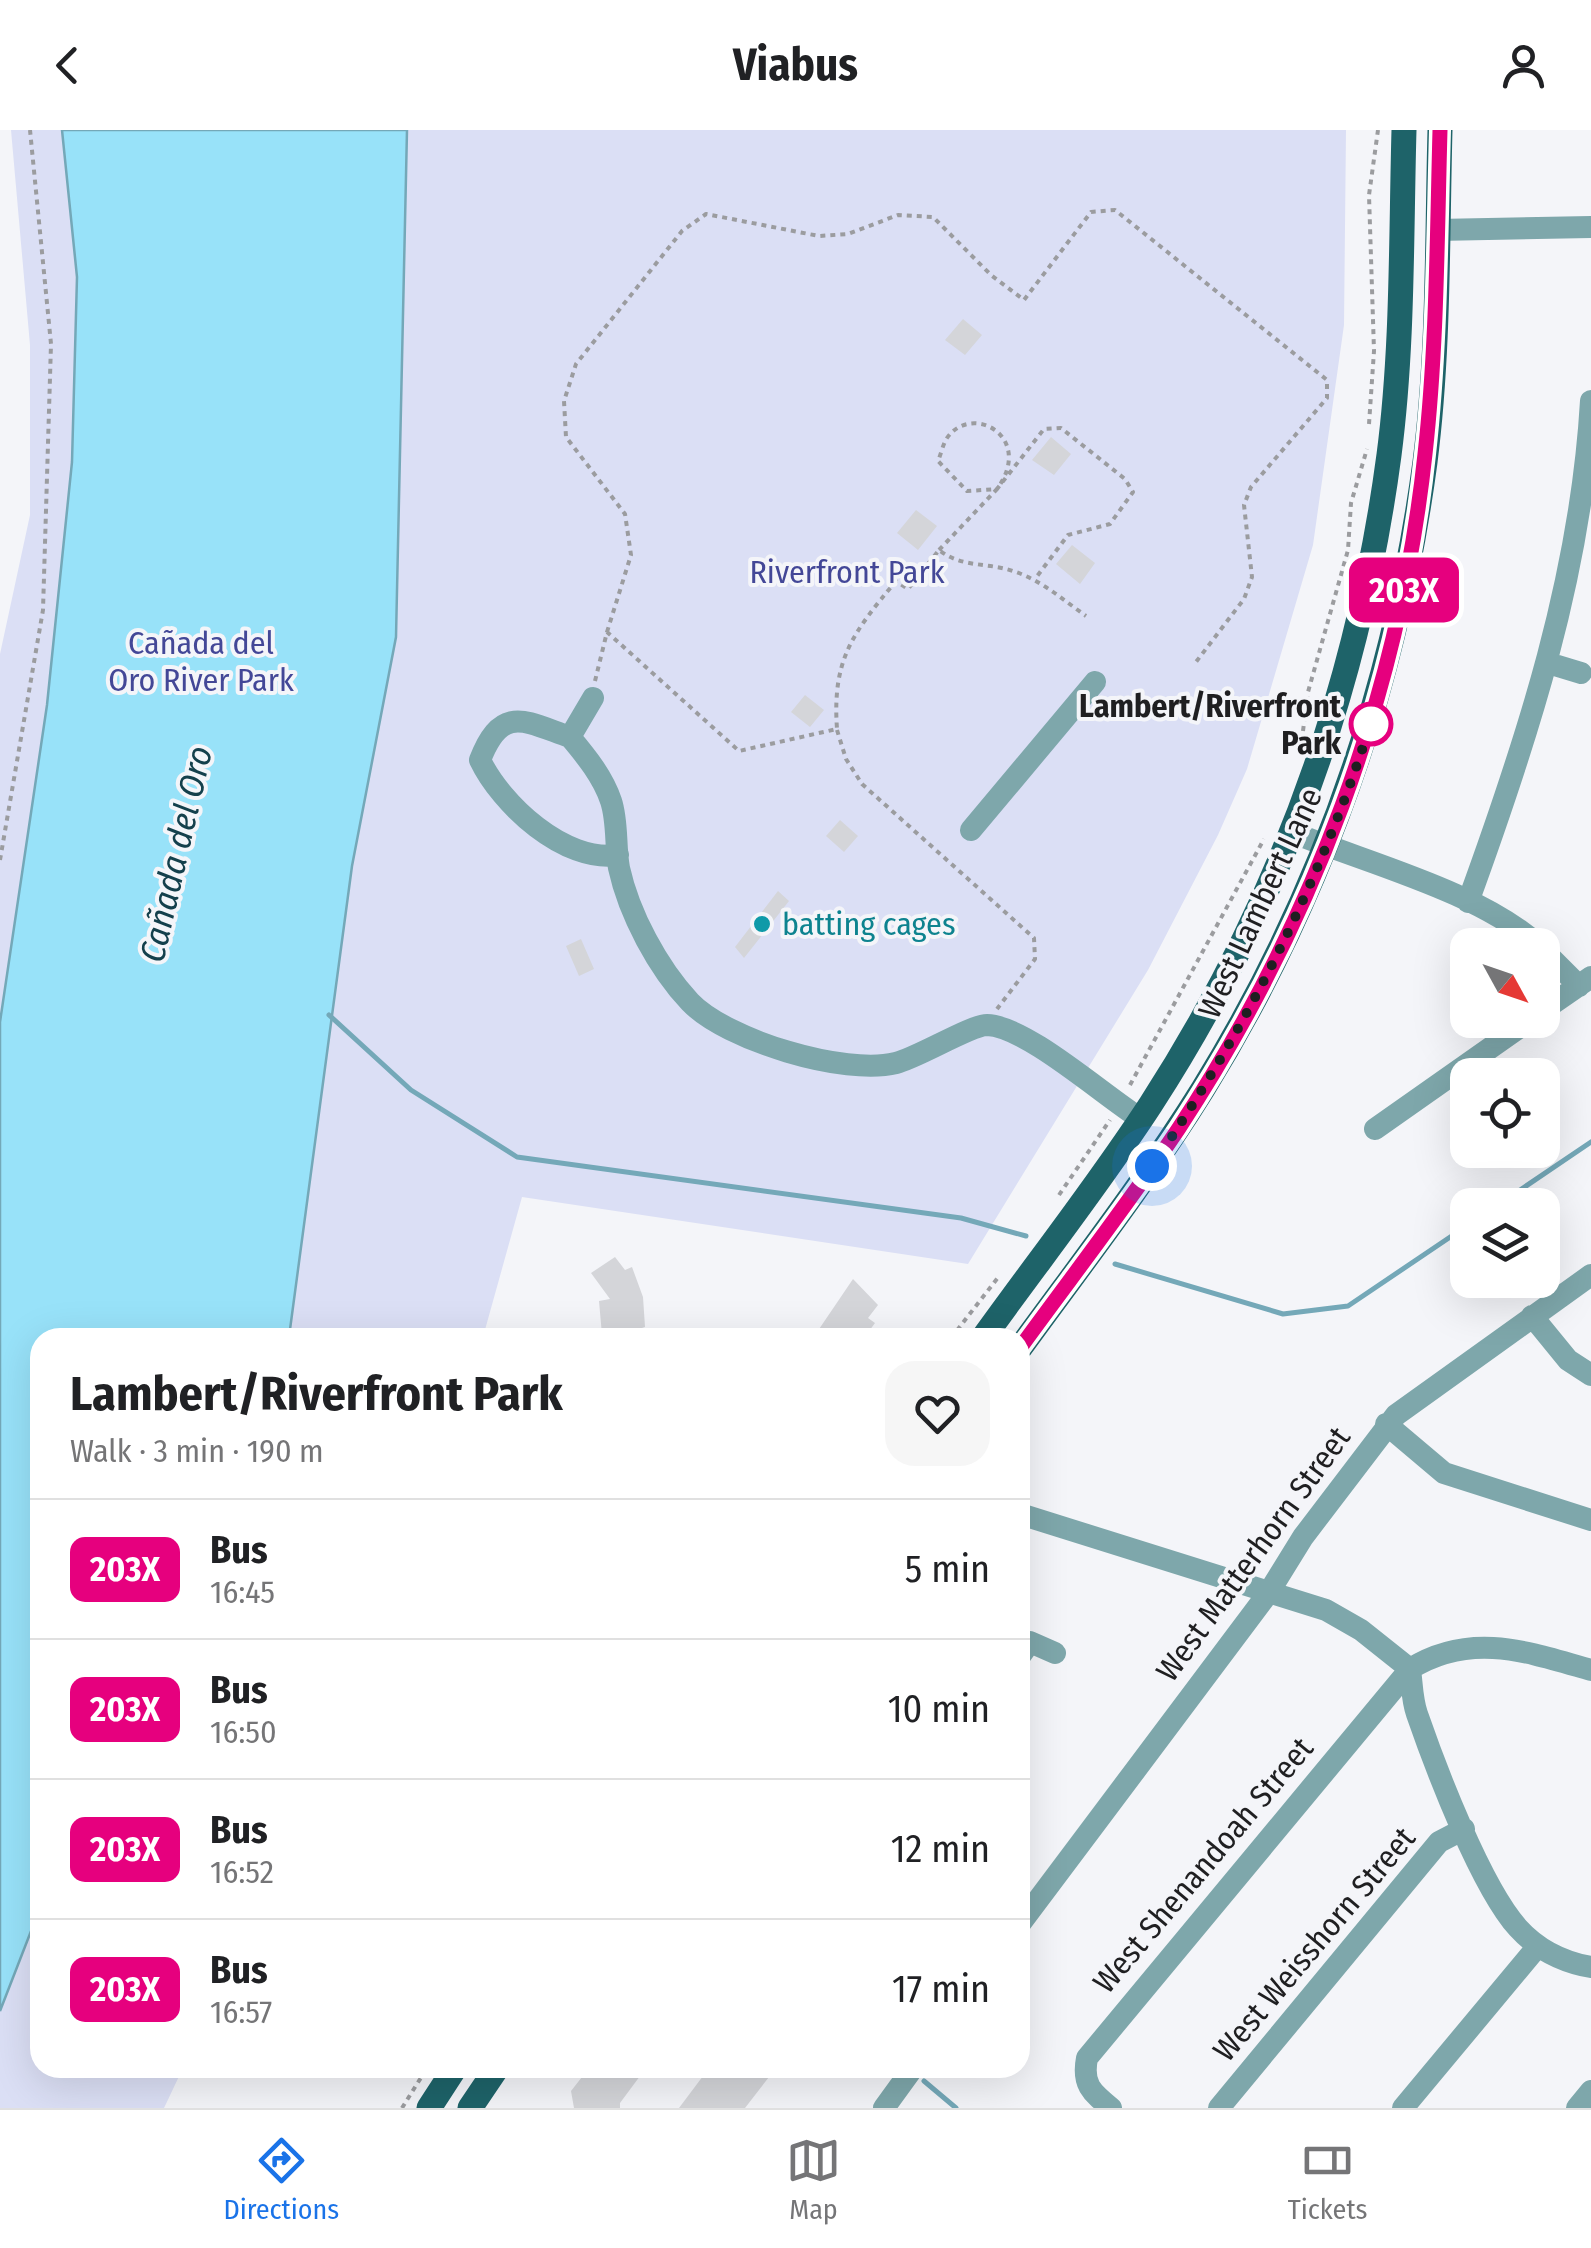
<!DOCTYPE html>
<html lang="en">
<head>
<meta charset="utf-8">
<style>
	body { margin:0; font-family:"Fira Sans Condensed",sans-serif; background:#f6f6f6; color:#202124; height:100vh; display:flex; flex-direction:column; font-size:38px; white-space:nowrap }
	* { box-sizing:border-box; margin:0 }
	p { font-size:32px; color:#757577 }
	.icon { flex:none; width:55px; height:55px; fill:none; stroke:currentColor; stroke-width:2; stroke-linecap:round; stroke-linejoin:round }
	.map { position:relative; flex:1; overflow:hidden }
	.drawer { position:absolute; left:30px; top:1198px; width:1000px; height:750px; display:flex; flex-direction:column; background:#fff; border-radius:30px; box-shadow:0 10px 40px #0002 }
	.drawer>* { flex:none }
	.badge { padding:0 20px; border-radius:15px; font-size:35px; line-height:65px }
	.needle { width:65px; rotate:130deg }
	.tools { position:absolute; left:1450px; top:798px; display:grid; gap:20px }
	.tools a { display:grid; place-items:center; width:110px; height:110px; border-radius:20px; background:#fff; box-shadow:0 10px 40px #0002; font-size:50px }
	.you { position:absolute; width:50px; height:50px; margin:-25px; border:8px solid #fff; border-radius:50%; background:#1a73e8; box-shadow:0 0 0 15px #1a73e833 }
	.map>.badge { position:absolute; translate:-50% -50%; box-shadow:0 0 0 5px #fff }
	.round { display:grid; place-items:center; flex:none; width:105px; height:105px; border-radius:30px; background:#f6f6f6 }
	.head { display:flex; align-items:center; justify-content:space-between; height:170px; padding:0 40px }
	h1 { font-size:48px; font-weight:700; line-height:75px }
	ul { padding:0; list-style:none }
	li { display:flex; align-items:center; gap:30px; height:140px; padding:0 40px; border-top:2px solid #e0e0e0 }
	li div { flex:1 }
	li b { display:block; font-size:38px }
	li em { font-style:normal }
	li .badge { min-width:110px; font-weight:700; text-align:center }
	header { display:flex; justify-content:space-between; align-items:center; height:130px; padding:0 40px; background:#fff; font-size:45px; font-weight:700 }
	.tabs { display:flex; justify-content:space-around; align-items:center; height:140px; border-top:2px solid #e0e0e0; background:#fff; font-size:28px; color:#757577 }
	.tabs a { display:grid; justify-items:center; gap:5px }
	.tabs .selected { color:#1a73e8 }
	.map>svg:first-child { display:block }
	.green { fill:#dbdff5 }
	.water { fill:#98e2f9; stroke:#74a8b8; stroke-width:2.5 }
	.lines { fill:none; stroke-linecap:round; stroke-linejoin:round }
	.stream { stroke:#74a8b8; stroke-width:5 }
	.building { fill:#d4d5d9 }
	.path { stroke:#9b9c9f; stroke-width:4; stroke-dasharray:5 5; stroke-linecap:butt }
	.minor { stroke:#7ea7ab; stroke-width:22 }
	.major { stroke:#1e6369; stroke-width:25 }
	.line-casing { stroke:#fff; stroke-width:22 }
	.line { stroke:#e6007e; stroke-width:15 }
	.walk { stroke:#1f1f21; stroke-width:10; stroke-dasharray:0 18 }
	.stop-dot { fill:#fff; stroke:#e6007e; stroke-width:5 }
	.culture-dot { fill:#0f9aa8; stroke:#f4f5f9; stroke-width:4 }
	.labels { text-anchor:middle; dominant-baseline:central; stroke-width:8; stroke-linejoin:round; paint-order:stroke }
	.park-label { font-size:32px; fill:#434797; stroke:#f4f5f9 }
	.stop-label { font-size:32px; font-weight:bold; fill:#1f1f21; stroke:#f4f5f9; text-anchor:end }
	.street-label { font-size:32px; fill:#1f1f21; stroke:#f4f5f9 }
	.culture-label { font-size:32px; fill:#0d838f; stroke:#f4f5f9; text-anchor:start }
	.water-label { font-size:35px; font-style:italic; fill:#14404c; stroke:#f4f5f9 }
</style>
</head>
<body>
<header><svg class="icon" aria-label="back" viewBox="0 0 24 24"><path d="M15 5l-7 7 7 7"/></svg>Viabus<svg class="icon" aria-label="person" viewBox="0 0 24 24"><circle cx="12" cy="8" r="4"/><path d="M4 21q1-7 8-7t8 7"/></svg></header>
<div class="map">
<svg width="1591" height="1978" viewBox="0 0 1591 1978">
	<rect width="100%" height="100%" fill="#f4f5f9"/>
	<path class="green" d="M11,0H1346L1344,195L1313,415L1247,639L1218,705L1148,840L968,1134L522,1067L483,1207L40,1208V1938H183L164,1978H0V524L30,385V215Z"/>
	<path class="water" d="M62,0H407L396,507L352,736L289,1207L40,1208V1778L0,1881V892L47,575L72,332L77,147Z"/>
	<g class="lines">
		<path class="stream" d="M329,885L411,960L517,1027L961,1088L1026,1106
			M1498,1075L1591,1012
			M1115,1134L1283,1184L1348,1176L1468,1095
			M924,1951L956,1978"/>
	</g>
	<path class="building" d="M963,189L982,205L965,225L945,210Z
		M1051,307L1071,324L1054,345L1032,330Z
		M916,380L937,396L918,420L897,403Z
		M1072,415L1095,433L1080,454L1056,434Z
		M805,565L824,580L810,597L791,582Z
		M840,690L858,706L844,722L826,706Z
		M778,761L789,771L744,828L735,817Z
		M581,809L594,839L579,846L566,816Z
		M615,1127L625,1140L632,1137L643,1167L645,1197L639,1199V1208L602,1205L599,1171L610,1169L591,1143Z
		M853,1149L878,1175L868,1188L875,1193L864,1208H813Z
		M589,1938H646L620,1973V1978H574L571,1961Z
		M709,1938H776L745,1978H679Z"/>
	<g class="lines">
		<path class="path" d="M1369,294L1374,221L1369,65L1378,0
			M939,420L997,359L967,361L938,331C941,324 943,314 947,308C972,272 1035,307 997,359L1044,299L1061,298L1125,349L1133,362L1110,394L1068,405L1035,449
			M607,502L631,425L625,384L566,307L564,271L576,234L682,101L706,84L819,106L848,104L898,85L933,87L991,145L1024,170L1091,82L1115,80L1327,250V268L1251,357L1244,375L1252,447L1244,469L1196,532
			M595,551L607,502L739,621L837,599C832,529 853,503 896,451L908,459L939,420C962,438 986,432 1013,441C1041,450 1062,469 1086,486
			M837,600L846,629L862,654L1034,808L1035,829L997,879
			M1303,601L1308,562L1348,420L1351,373L1367,319
			M0,730L43,480L51,214L30,0
			M1130,955L1264,709
			M1059,1065L1110,990
			M951,1208L1000,1145
			M402,1978L427,1938"/>
		<path class="minor" d="M1437,100L1591,97
			M1548,533L1581,543
			M593,568L570,607C586,626 603,647 611,671C618,692 615,717 619,738C629,784 658,838 690,872C726,910 845,946 896,933C919,927 971,895 987,895C1026,896 1104,966 1141,989
			M570,607C526,592 502,573 480,630C501,674 564,733 618,725
			M971,700L1095,552
			M1294,703C1367,733 1480,762 1538,815
			M1468,772C1527,610 1581,445 1591,271
			M1542,819L1579,856
			M1542,881L1591,847
			M1375,999L1530,890
			M1532,1186L1568,1230L1591,1245
			M1386,1294L1444,1343L1591,1390
			M1020,1384L1326,1480L1361,1500L1410,1539C1471,1501 1528,1522 1591,1540
			M1020,1526L1030,1512L1055,1523
			M1410,1539C1412,1554 1412,1570 1417,1584C1436,1639 1481,1757 1518,1798C1537,1819 1563,1832 1591,1837
			M1020,1794L1269,1462L1303,1407L1396,1285L1591,1145
			M884,1978L913,1938
			M1111,1978C1091,1962 1082,1954 1087,1928L1410,1539
			M1219,1978L1439,1712L1464,1699
			M1403,1978L1538,1816
			M1577,1978L1591,1961"/>
		<path class="major" d="M983,1208C1039,1130 1099,1054 1151,974C1279,776 1358,559 1389,325C1403,218 1401,108 1404,0
			M1020,1218C1082,1133 1147,1049 1203,959C1322,766 1395,557 1425,332C1439,222 1437,110 1440,0
			M429,1978L455,1938
			M470,1978L497,1938"/>
	</g>
	<g class="lines">
		<g class="line-casing">
			<path id="line" d="M1020,1218C1073,1145 1129,1073 1179,998C1312,795 1399,566 1425,324C1437,217 1437,108 1440,0"/>
		</g>
		<use href="#line" class="line"/>
		<path class="walk" d="M1152,1036C1248,897 1323,747 1373,586L1371,594"/>
	</g>
	<circle class="stop-dot" cx="1371" cy="594" r="20"/>
	<circle class="culture-dot" cx="762" cy="794" r="10"/>
	<g class="labels">
		<g class="park-label">
			<text x="847" y="442">Riverfront Park</text>
			<text x="201" y="513">Cañada del<tspan x="201" dy="37">Oro River Park</tspan></text>
		</g>
		<g class="stop-label">
			<text x="1341" y="576">Lambert/Riverfront<tspan x="1341" dy="37">Park</tspan></text>
		</g>
		<g class="street-label">
			<text transform="translate(1260 773) rotate(-65)">West Lambert Lane</text>
			<text transform="translate(1253 1424) rotate(-54)">West Matterhorn Street</text>
			<text transform="translate(1203 1735) rotate(-50)">West Shenandoah Street</text>
			<text transform="translate(1314 1814) rotate(-50)">West Weisshorn Street</text>
		</g>
		<g class="culture-label">
			<text x="782" y="794">batting cages</text>
		</g>
		<g class="water-label">
			<text transform="translate(176 724) rotate(-77)">Cañada del Oro</text>
		</g>
	</g>
</svg>
<div class="tools">
<a><svg class="needle" viewBox="-14 -14 28 28"><path d="M0-13l5 13h-10z" fill="#e53935"/><path d="M0 13l5-13h-10z" fill="#757577"/></svg></a>
<a><svg class="icon" aria-label="locate" viewBox="0 0 24 24"><circle cx="12" cy="12" r="6"/><path d="M12 2v4M12 18v4M2 12h4M18 12h4"/></svg></a>
<a><svg class="icon" aria-label="layers" viewBox="0 0 24 24"><path d="M12 4l9 5-9 5-9-5zM3 14l9 5 9-5"/></svg></a>
</div>
<div class="you" style="left:1152px;top:1036px"></div>
<b class="badge" style="left:1404px;top:460px;background:#e6007e;color:#fff">203X</b>
<section class="drawer">
<div class="head"><div><h1>Lambert/Riverfront Park</h1><p>Walk · 3 min · 190 m</p></div><a class="round"><svg class="icon" aria-label="heart" viewBox="0 0 24 24"><path d="M12 20l-8-8c-3-5 5-10 8-4 3-6 11-1 8 4z"/></svg></a></div>
<ul>
<li><span class="badge" style="background:#e6007e;color:#fff">203X</span><div><b>Bus</b><p>16:45</p></div><em>5 min</em></li>
<li><span class="badge" style="background:#e6007e;color:#fff">203X</span><div><b>Bus</b><p>16:50</p></div><em>10 min</em></li>
<li><span class="badge" style="background:#e6007e;color:#fff">203X</span><div><b>Bus</b><p>16:52</p></div><em>12 min</em></li>
<li><span class="badge" style="background:#e6007e;color:#fff">203X</span><div><b>Bus</b><p>16:57</p></div><em>17 min</em></li>
</ul>
</section>
</div>
<nav class="tabs">
<a class="selected"><svg class="icon" aria-label="directions" viewBox="0 0 24 24"><path d="M12 3l9 9-9 9-9-9zM9 14v-3h6M13 9l2 2-2 2"/></svg>Directions</a>
<a><svg class="icon" aria-label="map" viewBox="0 0 24 24"><path d="M3 6l6-2 6 2 6-2v14l-6 2-6-2-6 2zM9 4v14M15 6v14"/></svg>Map</a>
<a><svg class="icon" aria-label="tickets" viewBox="0 0 24 24"><path d="M3 7h18v10H3zM15 7v10"/></svg>Tickets</a>
</nav>
</body>
</html>
